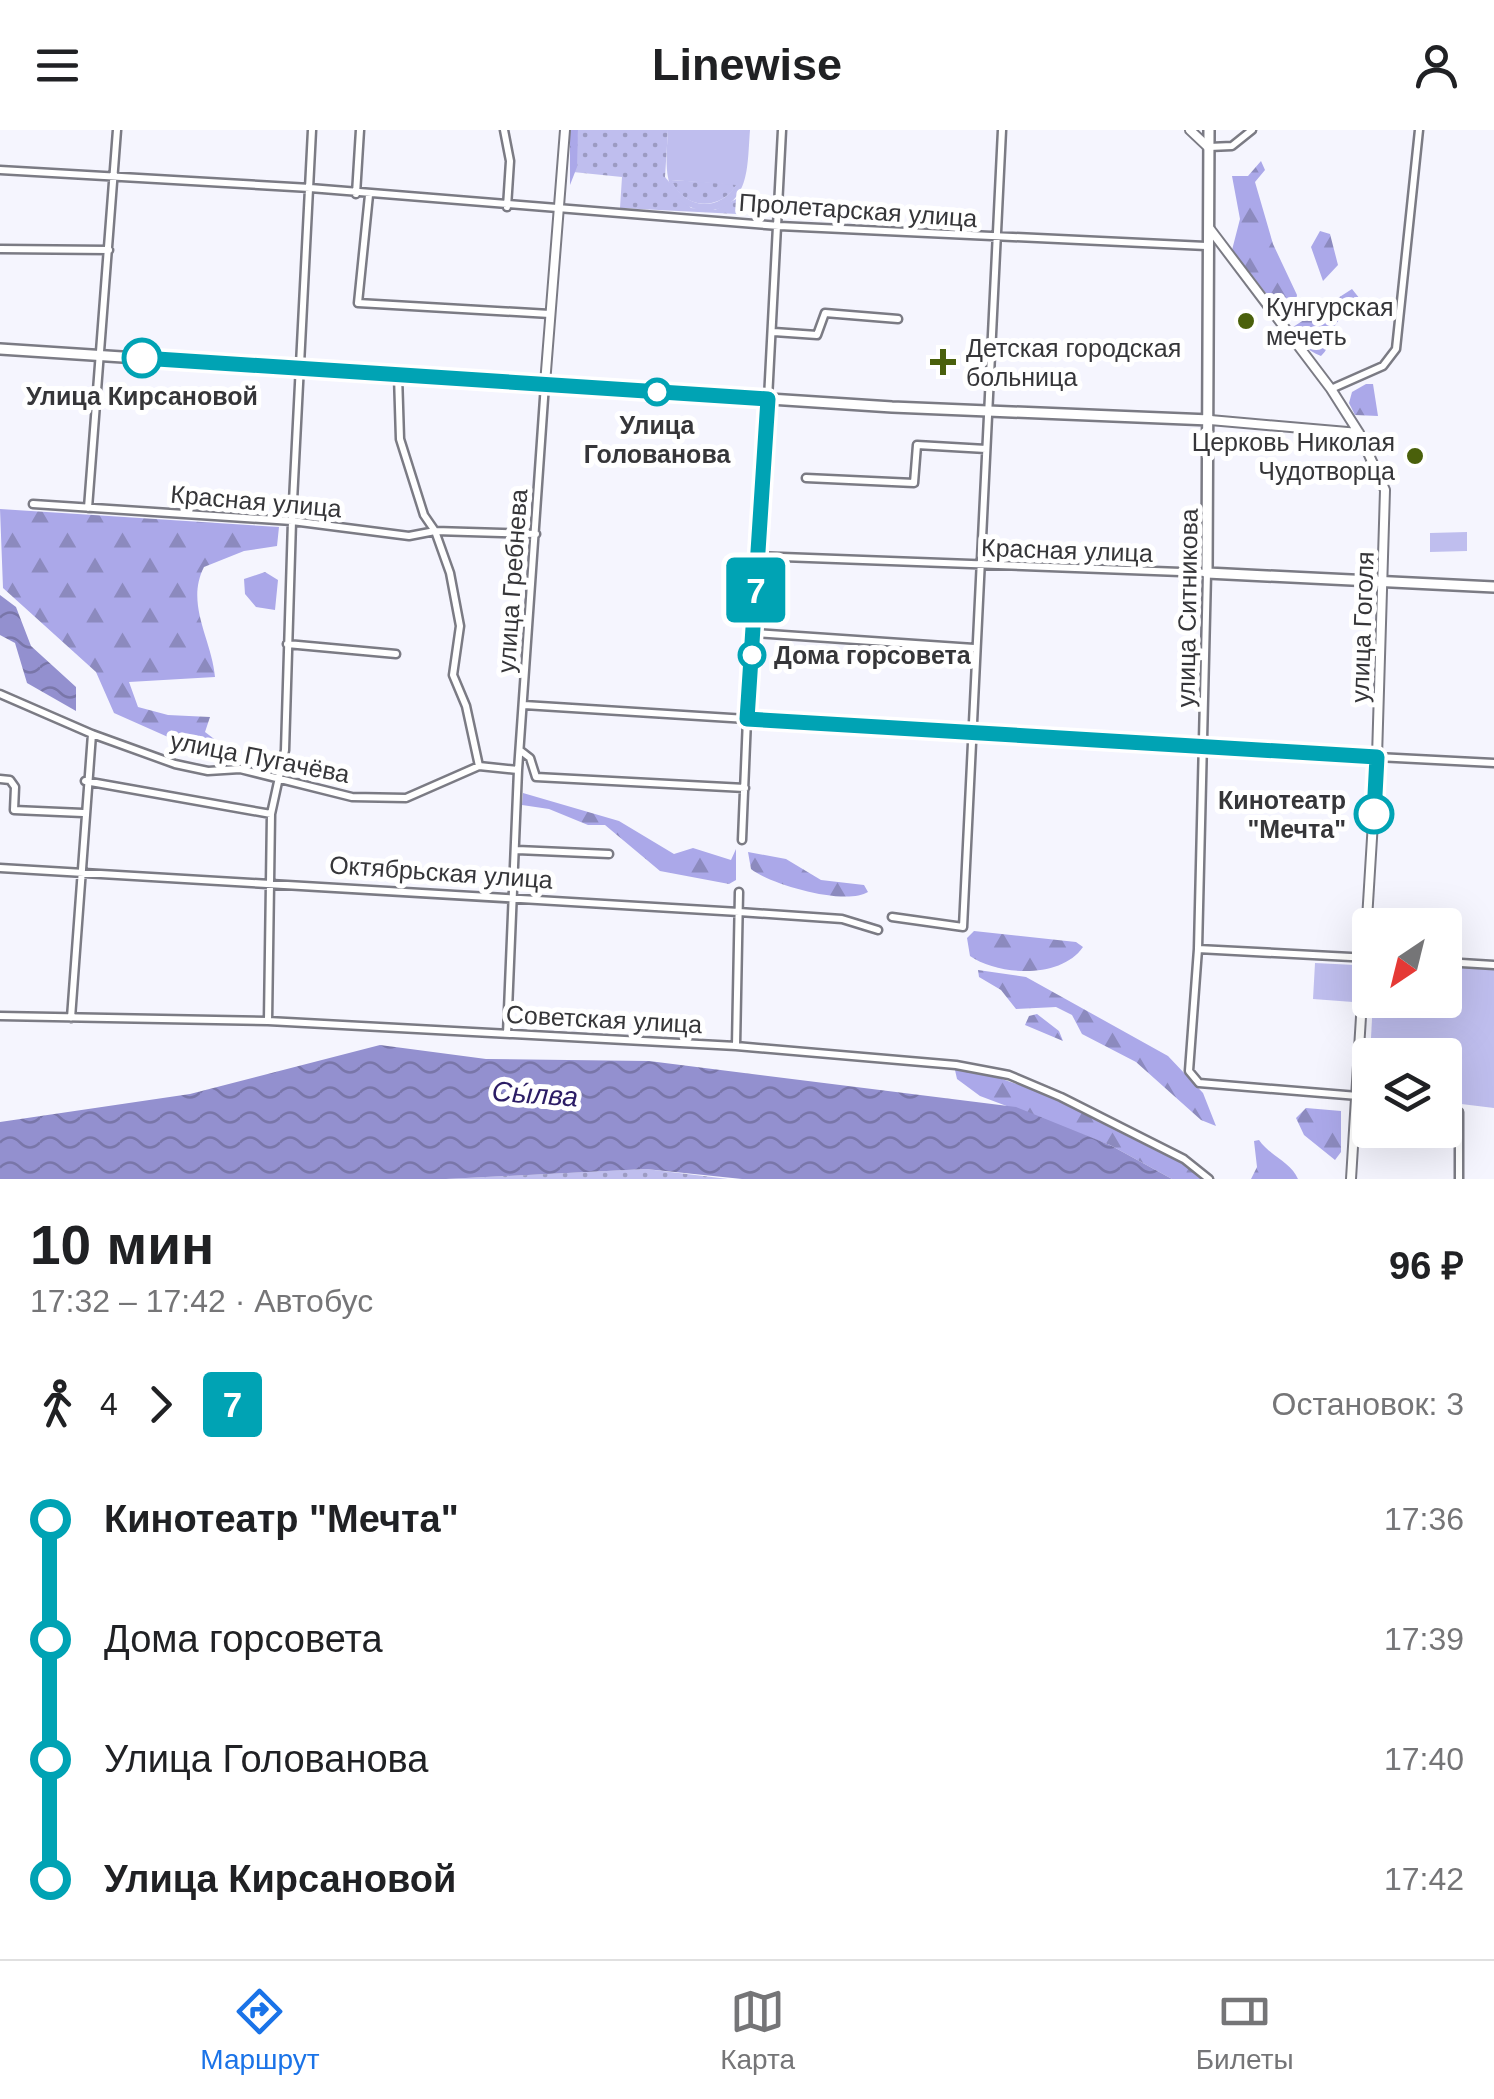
<!DOCTYPE html>
<html lang="ru">
<head>
<meta charset="utf-8">
<style>
	body { margin:0; font-family:Helvetica,sans-serif; background:#f6f6f6; color:#202124; height:100vh; display:flex; flex-direction:column; font-size:38px; white-space:nowrap }
	* { box-sizing:border-box; margin:0 }
	p { font-size:32px; color:#757577 }
	.icon { flex:none; width:55px; height:55px; fill:none; stroke:currentColor; stroke-width:2; stroke-linecap:round; stroke-linejoin:round }
	.map { position:relative; height:1049px; overflow:hidden }
	.sheet { display:flex; flex-direction:column; background:#fff; flex:1 }
	.sheet>* { flex:none }
	.badge { padding:0 20px; border-radius:8px; font-size:35px; line-height:65px }
	.needle { width:65px; rotate:215deg }
	.buttons { position:absolute; left:1352px; top:778px; display:grid; gap:20px }
	.buttons a { display:grid; place-items:center; width:110px; height:110px; border-radius:10px; background:#fff; box-shadow:0 10px 40px #0002; font-size:50px }
	.map>.badge { position:absolute; translate:-50% -50%; box-shadow:0 0 0 5px #fff }
	.legs { display:flex; align-items:center; gap:15px; height:110px; padding:0 30px; font-size:32px }
	.legs p { margin-inline-start:auto }
	.headline { display:flex; align-items:center; justify-content:space-between; height:170px; padding:0 30px }
	h1 { font-size:55px; font-weight:600; line-height:75px }
	ul { padding:0 30px; list-style:none }
	li { display:flex; align-items:center; gap:35px; height:120px; font-size:38px }
	li i { display:grid; place-items:center; width:15px; height:100%; margin:0 12px; background:currentColor }
	li i::after { content:''; width:25px; height:25px; margin:-12px; border:8px solid; border-radius:50%; background:#fff }
	li p { margin-inline-start:auto }
	li:first-child i { background:linear-gradient(#0000 50%,currentColor 0) }
	li:last-child i { background:linear-gradient(currentColor 50%,#0000 0) }
	header { display:flex; justify-content:space-between; align-items:center; height:130px; padding:0 30px; background:#fff; font-size:45px; font-weight:600 }
	.menu { display:flex; justify-content:space-around; align-items:center; height:140px; border-top:2px solid #e0e0e0; background:#fff; font-size:28px; color:#757577 }
	.menu a { display:grid; justify-items:center; gap:5px }
	.menu .current { color:#1a73e8 }
	.map>svg:first-child { display:block }
	.grass { fill:url(#grass-dots) }
	.forest { fill:url(#forest-firs) }
	.park { fill:#bfbeee; fill-rule:evenodd }
	.water { fill:url(#water-waves) }
	.lines { fill:none; stroke-linecap:round; stroke-linejoin:round }
	.minor-casing { stroke:#7b7b84; stroke-width:11 }
	.tertiary-casing { stroke:#7b7b84; stroke-width:12 }
	.secondary-casing { stroke:#7b7b84; stroke-width:14 }
	.minor { stroke:#fff; stroke-width:6 }
	.tertiary { stroke:#fff; stroke-width:8 }
	.secondary { stroke:#fff; stroke-width:9 }
	.line-1-casing { stroke:#fff; stroke-width:22 }
	.line-1 { stroke:#00a3b4; stroke-width:15 }
	.poi-dot { fill:#4a600b; stroke:#fff; stroke-width:4 }
	.stop-1-dot { fill:#fff; stroke:#00a3b4; stroke-width:5 }
	.labels { text-anchor:middle; dominant-baseline:central; stroke-width:10; stroke-linejoin:round; paint-order:stroke }
	.street-label { font-size:25px; fill:#363639; stroke:#fff }
	.poi-label { font-size:25px; fill:#363639; stroke:#fff; text-anchor:start }
	.stop-label { font-size:25px; font-weight:bold; fill:#363639; stroke:#fff }
	.water-label { font-size:28px; font-style:italic; fill:#2b1c65; stroke:#fff }
</style>
</head>
<body>
<header><svg class="icon" aria-label="menu" viewBox="0 0 24 24"><path d="M4 6h16M4 12h16M4 18h16"/></svg>Linewise<svg class="icon" aria-label="person" viewBox="0 0 24 24"><circle cx="12" cy="8" r="4"/><path d="M4 21q1-7 8-7t8 7"/></svg></header>
<div class="map">
<svg width="1494" height="1049" viewBox="0 0 1494 1049">
	<defs>
		<pattern id="grass-dots" width="8" height="8" patternUnits="userSpaceOnUse" patternTransform="scale(2.5)"><rect width="8" height="8" fill="#bfbeee"/><path d="M2 2h.1M6 6h.1" fill="none" stroke="#9c9bc2" stroke-width="1.8" stroke-linecap="round"/></pattern>
		<pattern id="forest-firs" width="22" height="20" patternUnits="userSpaceOnUse" patternTransform="scale(2.5)"><rect width="22" height="20" fill="#aba8e9"/><path d="M5 1l3.5 6h-7zM16 11l3.5 6h-7z" fill="#8c8abe"/></pattern>
		<pattern id="water-waves" width="16" height="10" patternUnits="userSpaceOnUse" patternTransform="scale(2.5)"><rect width="16" height="10" fill="#9390cf"/><path d="M0 5q4-4 8 0t8 0" fill="none" stroke="#7976a9"/></pattern>
	</defs>
	<rect width="100%" height="100%" fill="#f5f5fe"/>
	<path class="grass" d="M578,0H668L665,47L691,78L715,80L738,68L737,84L620,78L622,47L573,42Z
		M671,50L737,54C720,82 684,80 671,50Z
		M646,1039L728,1049H446Z"/>
	<path class="forest" d="M570,0H578L577,37L570,55Z
		M1261,31L1265,40L1255,52L1273,114L1297,165L1294,182L1279,180L1232,120L1240,89L1232,46H1248Z
		M1320,101L1330,104L1338,135L1323,151L1311,117Z
		M1352,159L1360,169C1354,182 1343,183 1336,194C1328,206 1332,216 1321,226C1307,220 1296,212 1293,197Z
		M1366,254H1373L1378,286L1355,285L1349,273L1352,262Z
		M0,379L279,397L277,416L244,421L204,437C185,474 212,510 215,547L129,552L138,577L168,585L210,587L205,602L230,621L225,627L195,619L114,583L96,542L3,458Z
		M265,442L278,450L275,480L256,477L245,464L244,449Z
		M523,663L619,691L674,724L693,718L731,730L736,719V750L729,754L660,741L605,695H588L549,679L522,675Z
		M748,722L786,729L821,750L864,755L868,762C846,776 771,755 751,739Z
		M974,801L1076,812L1083,817C1061,849 999,846 970,826L967,808Z
		M978,840L1026,847L1168,926L1203,963L1216,996L1201,990L1136,932L1082,904L1072,885L1056,877L1016,879L1001,860L979,847Z
		M1037,884L1059,901L1063,911L1025,895L1029,886Z
		M964,938C1032,955 1152,1004 1206,1049H1172L1110,1015L980,966L957,949L955,940Z
		M1306,978L1341,981V1022L1335,1030L1304,1005L1296,988Z
		M1259,1010C1270,1026 1291,1032 1298,1049H1251L1257,1037L1254,1011Z"/>
	<path class="park" d="M668,0H750C747,36 751,79 704,81C660,73 666,35 668,0ZM672,51V50L736,55C719,82 686,80 672,51Z
		M1467,402V421L1430,422V403Z
		M1315,833L1355,835L1353,872L1313,869Z
		M1445,834L1494,837V978L1445,972V925H1370L1368,965L1373,870H1445Z"/>
	<path class="water" d="M0,465L16,477L31,516L76,557V581L27,553L15,513L0,505Z
		M380,915L486,929L649,931L1016,977L1110,1015L1172,1049H742L646,1039L446,1049H0V992L190,964Z"/>
	<g class="lines">
		<g class="minor-casing">
			<path id="minor" d="M504,0L510,31L507,77
				M1209,17L1232,16L1252,0
				M0,40L310,58L779,96L1206,116
				M356,64L360,0
				M369,65L358,173L550,184
				M0,119L109,120
				M774,202L817,205L825,183L898,189
				M398,245L400,309L424,385L435,401L450,443L460,496L453,545L466,576L479,636
				M1331,259L1383,236L1396,219L1419,0
				M768,269L782,0
				M806,348L914,353L917,315L986,319
				M33,374L292,391L409,406L435,401L536,404
				M88,378L117,0
				M758,426L1207,443L1198,819L1189,941L1199,953L1370,967
				M754,503L974,518
				M287,514L396,524
				M0,564L92,604L175,634L208,641L240,639L352,667L406,668L479,636L518,640
				M524,575L747,589L742,710
				M521,621L530,628L536,647L745,658
				M1377,627L1494,633
				M0,649L10,650L15,657L14,680L83,683
				M85,651L271,684
				M517,720L609,724
				M0,738L739,782L842,789L878,800
				M892,787L963,797L1002,0
				M1198,819L1370,828
				M1445,832L1494,835
				M0,886L268,891L736,916L956,935L1009,945L1061,967L1184,1029L1209,1049
				M71,888L92,604
				M268,891L271,684L285,620L292,391L312,0
				M507,904L518,640L545,254
				M736,916L739,762
				M1445,974L1459,982V1049"/>
		</g>
		<g class="tertiary-casing">
			<path id="tertiary" d="M1190,0L1208,17
				M1210,99L1331,259L1359,303L1385,360L1377,627L1351,1049
				M545,254L565,0
				M768,269L747,589L1377,627
				M1210,290L1359,303"/>
		</g>
		<g class="secondary-casing">
			<path id="secondary" d="M1209,0L1207,443L1494,457
				M0,219L892,277L1210,290"/>
		</g>
		<use href="#minor" class="minor"/>
		<use href="#tertiary" class="tertiary"/>
		<use href="#secondary" class="secondary"/>
	</g>
	<g class="lines">
		<g class="line-1-casing">
			<path id="line-1" d="M142,228L768,269L747,589L1377,627L1374,684"/>
		</g>
		<use href="#line-1" class="line-1"/>
	</g>
	<g class="poi-dot">
		<circle cx="1246" cy="191" r="10"/>
		<path d="M938 217h10v10h10v10h-10v10h-10v-10h-10v-10h10z"/>
		<circle cx="1415" cy="326" r="10"/>
	</g>
	<g class="stop-1-dot">
		<circle cx="142" cy="228" r="18"/>
		<circle cx="657" cy="262" r="12"/>
		<circle cx="752" cy="525" r="12"/>
		<circle cx="1374" cy="684" r="18"/>
	</g>
	<g class="labels">
		<g class="street-label">
			<text transform="translate(858 80) rotate(4)">Пролетарская улица</text>
			<text transform="translate(256 371) rotate(5)">Красная улица</text>
			<text transform="translate(1067 420) rotate(2)">Красная улица</text>
			<text transform="translate(512 451) rotate(-86)">улица Гребнева</text>
			<text transform="translate(1187 478) rotate(-89)">улица Ситникова</text>
			<text transform="translate(1362 497) rotate(-88)">улица Гоголя</text>
			<text transform="translate(260 627) rotate(11)">улица Пугачёва</text>
			<text transform="translate(441 742) rotate(4)">Октябрьская улица</text>
			<text transform="translate(604 889) rotate(3)">Советская улица</text>
		</g>
		<g class="poi-label">
			<text x="1266" y="177">Кунгурская<tspan x="1266" dy="29">мечеть</tspan></text>
			<text x="966" y="218">Детская городская<tspan x="966" dy="29">больница</tspan></text>
			<text x="1395" y="312" text-anchor="end">Церковь Николая<tspan x="1395" dy="29">Чудотворца</tspan></text>
		</g>
		<g class="stop-label">
			<text x="142" y="266">Улица Кирсановой</text>
			<text x="657" y="295">Улица<tspan x="657" dy="29">Голованова</tspan></text>
			<text x="774" y="525" text-anchor="start">Дома горсовета</text>
			<text x="1346" y="670" text-anchor="end">Кинотеатр<tspan x="1346" dy="29">"Мечта"</tspan></text>
		</g>
		<g class="water-label">
			<text transform="translate(535 964) rotate(4)">Сы́лва</text>
		</g>
	</g>
</svg>
<div class="buttons">
<a><svg class="needle" viewBox="-14 -14 28 28"><path d="M0-13l5 13h-10z" fill="#e53935"/><path d="M0 13l5-13h-10z" fill="#757577"/></svg></a>
<a><svg class="icon" aria-label="layers" viewBox="0 0 24 24"><path d="M12 4l9 5-9 5-9-5zM3 14l9 5 9-5"/></svg></a>
</div>
<b class="badge" style="left:756px;top:460px;background:#00a3b4;color:#fff">7</b>
</div>
<section class="sheet">
<div class="headline"><div><h1>10 мин</h1><p>17:32 – 17:42 · Автобус</p></div><b>96 ₽</b></div>
<div class="legs"><svg class="icon" aria-label="walk" viewBox="0 0 24 24"><circle cx="13" cy="4" r="2"/><path d="M13 8l-2 6 4 7M11 14l-3 7M7 12l3-4h3l4 4"/></svg>4<svg class="icon" aria-label="forward" viewBox="0 0 24 24"><path d="M9 5l7 7-7 7"/></svg><b class="badge" style="background:#00a3b4;color:#fff">7</b><p>Остановок: 3</p></div>
<ul>
<li><i style="color:#00a3b4"></i><b>Кинотеатр &quot;Мечта&quot;</b><p>17:36</p></li>
<li><i style="color:#00a3b4"></i><span>Дома горсовета</span><p>17:39</p></li>
<li><i style="color:#00a3b4"></i><span>Улица Голованова</span><p>17:40</p></li>
<li><i style="color:#00a3b4"></i><b>Улица Кирсановой</b><p>17:42</p></li>
</ul>
</section>
<nav class="menu">
<a class="current"><svg class="icon" aria-label="directions" viewBox="0 0 24 24"><path d="M12 3l9 9-9 9-9-9zM9 14v-3h6M13 9l2 2-2 2"/></svg>Маршрут</a>
<a><svg class="icon" aria-label="map" viewBox="0 0 24 24"><path d="M3 6l6-2 6 2 6-2v14l-6 2-6-2-6 2zM9 4v14M15 6v14"/></svg>Карта</a>
<a><svg class="icon" aria-label="tickets" viewBox="0 0 24 24"><path d="M3 7h18v10H3zM15 7v10"/></svg>Билеты</a>
</nav>
</body>
</html>
